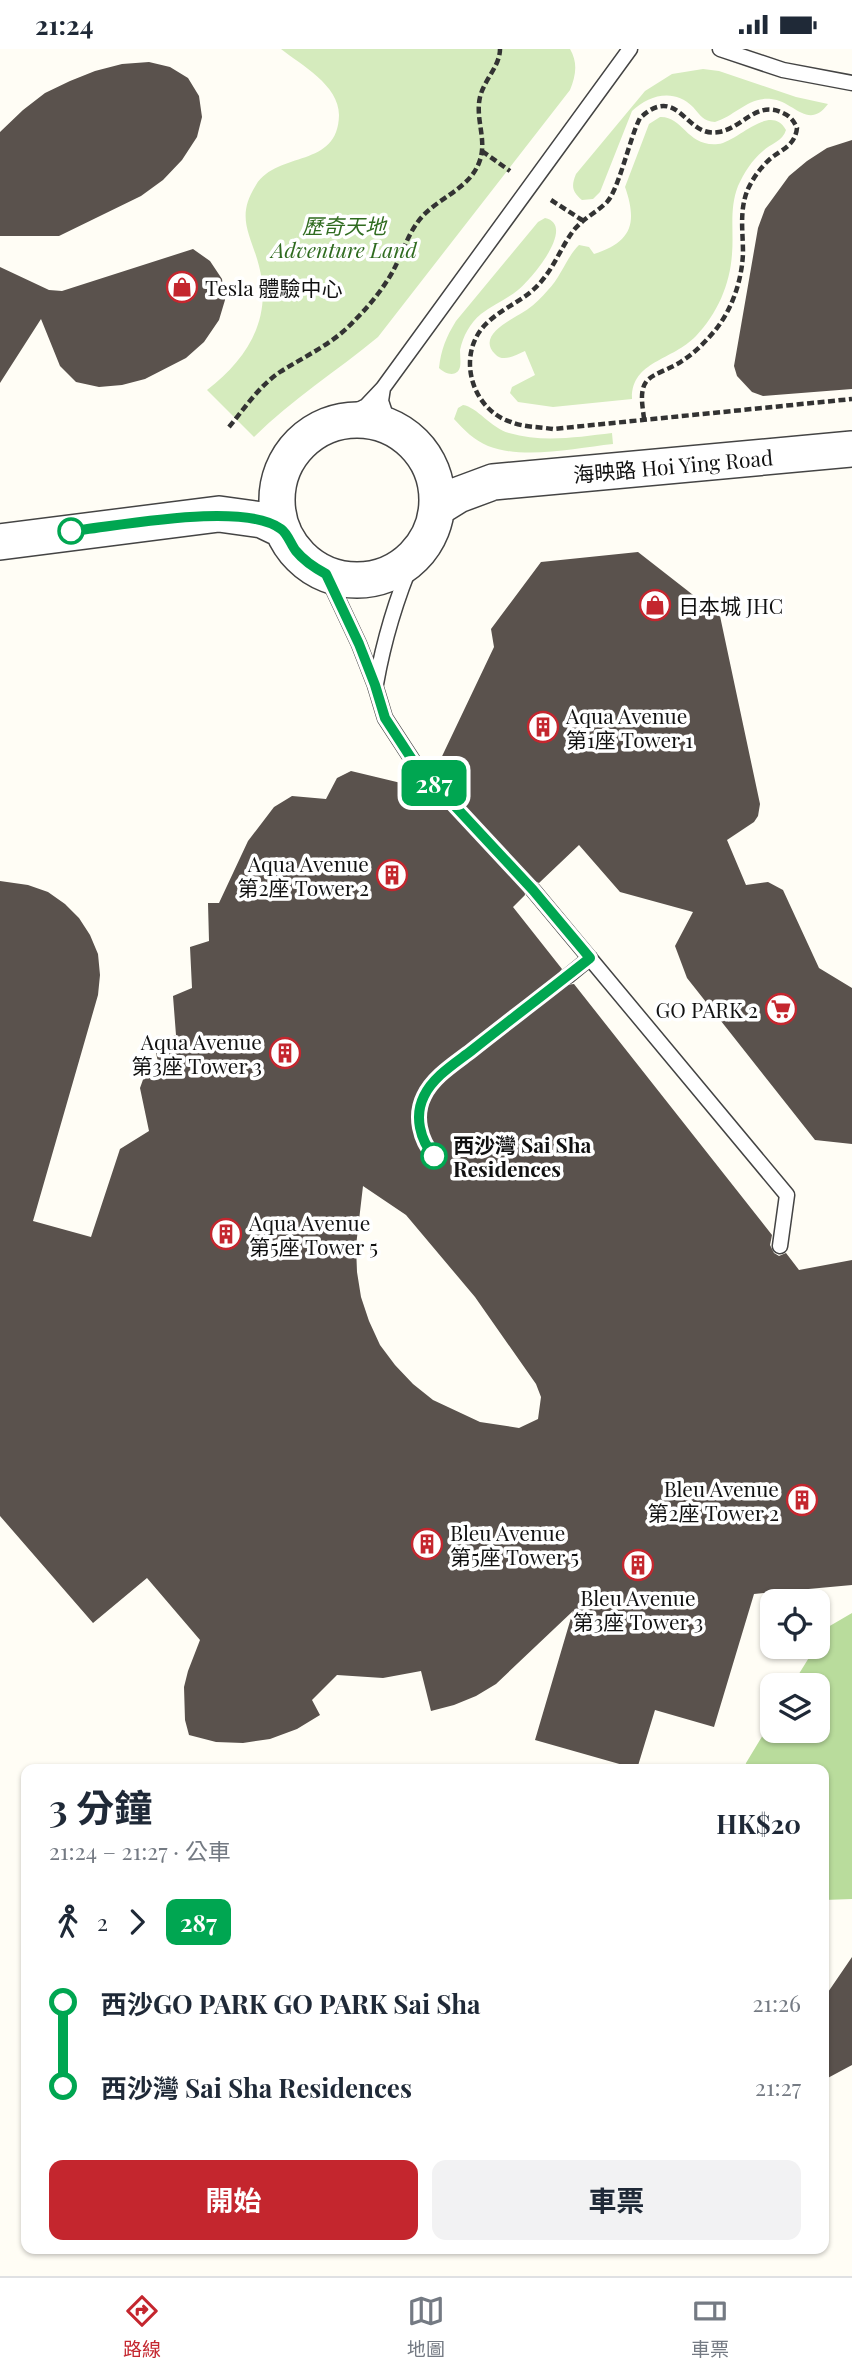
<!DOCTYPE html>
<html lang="zh-TW">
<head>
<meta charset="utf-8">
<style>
	body { margin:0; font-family:"Playfair Display","Noto Sans TC",serif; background:#f2f2f3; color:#1f2937; height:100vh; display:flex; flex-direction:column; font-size:26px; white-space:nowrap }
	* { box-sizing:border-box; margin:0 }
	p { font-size:23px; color:#747a83 }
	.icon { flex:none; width:38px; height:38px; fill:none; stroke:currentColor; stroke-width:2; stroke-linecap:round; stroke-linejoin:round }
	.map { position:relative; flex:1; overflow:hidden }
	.side { position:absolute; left:21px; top:1715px; width:808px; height:490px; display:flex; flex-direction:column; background:#fff; border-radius:14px; box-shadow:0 2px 5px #0004 }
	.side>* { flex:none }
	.badge { padding:0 14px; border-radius:10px; font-size:24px; line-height:46px }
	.fabs { position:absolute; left:760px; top:1540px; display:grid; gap:14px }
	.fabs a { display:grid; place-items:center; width:70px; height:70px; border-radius:14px; background:#fff; box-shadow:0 2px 5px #0004; font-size:35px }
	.map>.badge { position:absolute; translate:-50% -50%; box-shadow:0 0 0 4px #fff }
	.legs { display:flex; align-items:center; gap:10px; height:77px; padding:0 28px; font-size:23px }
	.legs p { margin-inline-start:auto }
	.head { display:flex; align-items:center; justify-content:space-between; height:119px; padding:0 28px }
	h1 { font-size:38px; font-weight:700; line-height:52px }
	.cta { display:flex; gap:14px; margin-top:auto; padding:14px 28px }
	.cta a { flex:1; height:80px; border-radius:14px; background:#c4262e; color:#fff; font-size:28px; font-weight:700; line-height:80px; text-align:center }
	.cta a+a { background:#f2f2f3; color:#1f2937 }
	ul { padding:0 28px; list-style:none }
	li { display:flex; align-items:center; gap:24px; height:84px; font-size:26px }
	li i { display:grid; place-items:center; width:10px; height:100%; margin:0 9px; background:currentColor }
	li i::after { content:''; width:18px; height:18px; margin:-9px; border:5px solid; border-radius:50%; background:#fff }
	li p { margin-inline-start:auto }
	li:first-child i { background:linear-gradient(#0000 50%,currentColor 0) }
	li:last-child i { background:linear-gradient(currentColor 50%,#0000 0) }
	.status { display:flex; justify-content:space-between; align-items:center; height:49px; padding:0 35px; background:#fff; direction:ltr }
	.status svg { height:19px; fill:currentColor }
	.tabs { display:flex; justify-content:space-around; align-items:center; height:98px; border-top:2px solid #e0e1e3; background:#fff; font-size:19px; color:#747a83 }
	.tabs a { display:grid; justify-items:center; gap:4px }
	.tabs .on { color:#c4262e }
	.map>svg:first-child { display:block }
	.green { fill:#d5ebbd }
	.forest { fill:#b9dc9c }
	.building { fill:#5a524d; fill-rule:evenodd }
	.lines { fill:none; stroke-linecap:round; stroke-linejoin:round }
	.service-casing { stroke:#444; stroke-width:17 }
	.tertiary-casing { stroke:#444; stroke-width:38 }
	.path { stroke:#333; stroke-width:4.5; stroke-dasharray:7 3.5; stroke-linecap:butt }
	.service { stroke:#fff; stroke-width:14 }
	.tertiary { stroke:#fff; stroke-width:35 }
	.line-1-casing { stroke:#fff; stroke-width:16 }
	.line-1 { stroke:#00a651; stroke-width:10 }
	.stop-1-dot { fill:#fff; stroke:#00a651; stroke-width:3.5 }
	.labels { text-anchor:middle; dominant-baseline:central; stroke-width:7; stroke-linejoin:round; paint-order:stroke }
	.park-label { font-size:21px; font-style:italic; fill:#2f6b1f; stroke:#fff }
	.poi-label { font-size:21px; fill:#111; stroke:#fff; text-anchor:start }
	.street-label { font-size:21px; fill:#111; stroke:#fff }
	.stop-label { font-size:21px; font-weight:bold; fill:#111; stroke:#fff; text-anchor:start }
</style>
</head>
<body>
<div class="status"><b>21:24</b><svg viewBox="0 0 49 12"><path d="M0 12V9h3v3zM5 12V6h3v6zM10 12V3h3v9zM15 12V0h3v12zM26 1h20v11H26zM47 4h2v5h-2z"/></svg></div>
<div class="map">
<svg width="852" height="2227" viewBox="0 0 852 2227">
	<rect width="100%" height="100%" fill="#fffdf5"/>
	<path class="green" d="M281,0H570C578,14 576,26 570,41L378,288C337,322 292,350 254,388L207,341C247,310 273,270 259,217C251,185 235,169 256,136C278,101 338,120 339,66C339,36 301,16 281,0Z
		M703,20L719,22L796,48L828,55C808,82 794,52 771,50C748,48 735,67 715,73C703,72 701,67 693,58C674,39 649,46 632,62L600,143L593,150L582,151C572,143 571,137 576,125L645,42L672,25Z
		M660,68C683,67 687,98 718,95C738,93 770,53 786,81C783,92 770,95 763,102C752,111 744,124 738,137C729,160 734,182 732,205C730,236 717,265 696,287C672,312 631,312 632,350L553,358L518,353L510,344L512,338L535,326L525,302C516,306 503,314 495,305C475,285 516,269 528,260C535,255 542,248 548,241C561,228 566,209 579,196L589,198L594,205C631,193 638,175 625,138L649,75Z
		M545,169C577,176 531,231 518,241C507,250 493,256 481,265C470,274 463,287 460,301C460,307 461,313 460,318C457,329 445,325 439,319C441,301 446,288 456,272L538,173Z
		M463,356C477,358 491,379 509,384C543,394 578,388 612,384L613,395C576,399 524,411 488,397C474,391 464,381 454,370L458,359Z"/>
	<path class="forest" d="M852,1564V1850L824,1851V1720H745L746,1714L772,1671V1682H817V1636H792L828,1578Z"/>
	<path class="building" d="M149,13L170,18L188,29L199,47L202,68L197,88L182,111L163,131L141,147L59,187H0V83L23,61L45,44L70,32L95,22L122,15Z
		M852,91V340L763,347L752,343L737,327L734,317L758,179L765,160L789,127L807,112L827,99Z
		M193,200L210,212L222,230L225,251L219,271L204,293L186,309L145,330L122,336L99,338L76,333L60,317L41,270L0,334V218L49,241L62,242Z
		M638,503L720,567L760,755L758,767L754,773L727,791L746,836L768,833L783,841L819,919L852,939V1095L815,1091L687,929L675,897L693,863L620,843L579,796L539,834L532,831L526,834L524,838L525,846L513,858L562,920L559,924L560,933L565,936L574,935L772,1186L770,1196L774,1204L779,1207L786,1204L799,1221L852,1211V1536L754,1545L714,1678L655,1661L637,1720L535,1691L573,1562L496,1635L476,1647L454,1656L431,1662L421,1622L383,1629L337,1626L312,1651L320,1666L297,1680L270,1690L243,1694L216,1693L189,1686L185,1671L184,1638L188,1622L200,1591L147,1529L93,1574L0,1467V832L28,836L48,843L65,855L79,869L90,886L98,905L100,926L98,946L33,1172L91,1188L120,1100L149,1082L140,1039L145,1025L159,1018L154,994L176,986L173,947L192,939L190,898L209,892L208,854H219L248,792L274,758L292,747L326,750L337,729L351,722L426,740L436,737L439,728L435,722L494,598L491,580L541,513ZM363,1137L406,1166L475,1248L536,1335L541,1348L538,1370L519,1379L480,1373L433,1351L413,1335L395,1316L380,1296L369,1272L361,1248L357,1223L356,1197Z
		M852,1908V2016L824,2031V1949Z"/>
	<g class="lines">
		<g class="service-casing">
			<path id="service" d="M720,0L783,21L852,34
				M383,339L381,352L390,379
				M326,377L366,357L383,339L630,0
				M326,525L359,595L375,636L385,669L413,712L430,730
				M376,635C384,590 396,550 414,508
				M533,841L787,1146L780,1197
				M568,927L590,909"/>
		</g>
		<g class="tertiary-casing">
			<path id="tertiary" d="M277 451a80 80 0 1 1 160 0a80 80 0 1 1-160 0Z
				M437,459L458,446L493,433L852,400
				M0,493L219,465L262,471L283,481"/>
		</g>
		<path class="path" d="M482,102L510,122
			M551,151L582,171
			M644,370C643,359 639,343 646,333C651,325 673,319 682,312C696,303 707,291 717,279C733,258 742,230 743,204C743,182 739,161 748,140C753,129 761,118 770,110C782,100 795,97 797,79C794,72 790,67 783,64C756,51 743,79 719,83C685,90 679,33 640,69C630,88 619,140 607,153C595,165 581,170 571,185C560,201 553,220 539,235C525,251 504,258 488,273C455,303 470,360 511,373C523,378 540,378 553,380L852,350
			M229,378C245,359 259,337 280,323C305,307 333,295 354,272C369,257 383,240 393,222C401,207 407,188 417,174C434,149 470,142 480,111C487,90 475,70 480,48C484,31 500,17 500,0"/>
		<use href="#service" class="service"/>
		<use href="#tertiary" class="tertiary"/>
	</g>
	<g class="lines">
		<g class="line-1-casing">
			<path id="line-1" d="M71,482C120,477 243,452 281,480C288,485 291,496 296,502C304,512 315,519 326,525L359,595L375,636L385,669L413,712L533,841L590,909C551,940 510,971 471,1002C454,1015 433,1028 424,1047C414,1067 420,1091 434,1107"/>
		</g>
		<use href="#line-1" class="line-1"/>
	</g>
	<defs>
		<g id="shop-ring" transform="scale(1.575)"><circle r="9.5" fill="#fff" stroke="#c4262e" stroke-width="1.5"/><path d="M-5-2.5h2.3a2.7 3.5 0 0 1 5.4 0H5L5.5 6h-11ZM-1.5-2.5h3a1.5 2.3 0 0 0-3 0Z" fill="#c4262e"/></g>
		<g id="building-ring" transform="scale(1.575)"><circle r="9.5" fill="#fff" stroke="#c4262e" stroke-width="1.5"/><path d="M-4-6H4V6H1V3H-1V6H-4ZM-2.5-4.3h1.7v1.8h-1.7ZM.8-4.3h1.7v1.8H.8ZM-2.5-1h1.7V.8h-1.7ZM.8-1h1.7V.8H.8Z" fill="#c4262e"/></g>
		<g id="supermarket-ring" transform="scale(1.575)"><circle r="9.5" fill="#fff" stroke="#c4262e" stroke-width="1.5"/><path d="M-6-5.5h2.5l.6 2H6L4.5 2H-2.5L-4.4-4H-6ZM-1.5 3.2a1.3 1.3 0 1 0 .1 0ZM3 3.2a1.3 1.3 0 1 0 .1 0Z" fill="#c4262e"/></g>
	</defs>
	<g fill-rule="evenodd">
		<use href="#shop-ring" x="182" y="238"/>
		<use href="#shop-ring" x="655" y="556"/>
		<use href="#building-ring" x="543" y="678"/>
		<use href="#building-ring" x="392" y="826"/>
		<use href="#supermarket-ring" x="781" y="960"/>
		<use href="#building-ring" x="285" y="1004"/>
		<use href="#building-ring" x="226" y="1185"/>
		<use href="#building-ring" x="802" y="1451"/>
		<use href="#building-ring" x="427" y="1495"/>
		<use href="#building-ring" x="638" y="1516"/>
	</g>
	<g class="stop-1-dot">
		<circle cx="71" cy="482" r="12"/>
		<circle cx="434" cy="1107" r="12"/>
	</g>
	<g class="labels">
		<g class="park-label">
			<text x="344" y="176">歷奇天地<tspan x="344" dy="24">Adventure Land</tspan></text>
		</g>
		<g class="poi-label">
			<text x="205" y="238">Tesla 體驗中心</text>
			<text x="678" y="556">日本城 JHC</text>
			<text x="566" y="666">Aqua Avenue<tspan x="566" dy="24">第1座 Tower 1</tspan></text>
			<text x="369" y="814" text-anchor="end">Aqua Avenue<tspan x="369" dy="24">第2座 Tower 2</tspan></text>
			<text x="758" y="960" text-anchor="end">GO PARK 2</text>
			<text x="262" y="992" text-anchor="end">Aqua Avenue<tspan x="262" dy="24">第3座 Tower 3</tspan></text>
			<text x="249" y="1173">Aqua Avenue<tspan x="249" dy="24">第5座 Tower 5</tspan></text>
			<text x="779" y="1439" text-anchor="end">Bleu Avenue<tspan x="779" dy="24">第2座 Tower 2</tspan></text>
			<text x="450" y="1483">Bleu Avenue<tspan x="450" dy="24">第5座 Tower 5</tspan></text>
			<text x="638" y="1548" text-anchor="middle">Bleu Avenue<tspan x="638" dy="24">第3座 Tower 3</tspan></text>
		</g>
		<g class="street-label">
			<text transform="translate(673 416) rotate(-5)">海映路 Hoi Ying Road</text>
		</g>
		<g class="stop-label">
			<text x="453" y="1095">西沙灣 Sai Sha<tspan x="453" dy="24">Residences</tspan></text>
		</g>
	</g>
</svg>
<div class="fabs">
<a><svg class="icon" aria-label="locate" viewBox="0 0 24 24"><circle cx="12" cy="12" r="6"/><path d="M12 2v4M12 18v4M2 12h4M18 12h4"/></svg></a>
<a><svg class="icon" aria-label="layers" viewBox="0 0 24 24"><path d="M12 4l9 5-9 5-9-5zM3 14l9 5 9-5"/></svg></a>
</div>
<b class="badge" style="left:434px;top:734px;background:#00a651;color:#fff">287</b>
<section class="side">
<div class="head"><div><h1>3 分鐘</h1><p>21:24 – 21:27 · 公車</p></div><b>HK$20</b></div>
<div class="legs"><svg class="icon" aria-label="walk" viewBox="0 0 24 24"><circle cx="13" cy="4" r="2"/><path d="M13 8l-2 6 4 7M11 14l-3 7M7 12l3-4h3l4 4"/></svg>2<svg class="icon" aria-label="forward" viewBox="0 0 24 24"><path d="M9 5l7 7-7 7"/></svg><b class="badge" style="background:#00a651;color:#fff">287</b></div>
<ul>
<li><i style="color:#00a651"></i><b>西沙GO PARK GO PARK Sai Sha</b><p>21:26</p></li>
<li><i style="color:#00a651"></i><b>西沙灣 Sai Sha Residences</b><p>21:27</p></li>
</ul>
<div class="cta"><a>開始</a><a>車票</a></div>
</section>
</div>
<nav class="tabs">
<a class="on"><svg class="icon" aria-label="directions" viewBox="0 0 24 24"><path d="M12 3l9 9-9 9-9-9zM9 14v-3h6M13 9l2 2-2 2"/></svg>路線</a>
<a><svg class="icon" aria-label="map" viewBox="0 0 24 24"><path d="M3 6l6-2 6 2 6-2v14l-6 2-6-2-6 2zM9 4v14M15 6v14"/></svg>地圖</a>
<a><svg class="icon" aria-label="tickets" viewBox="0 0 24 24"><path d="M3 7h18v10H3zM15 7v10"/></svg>車票</a>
</nav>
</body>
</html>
